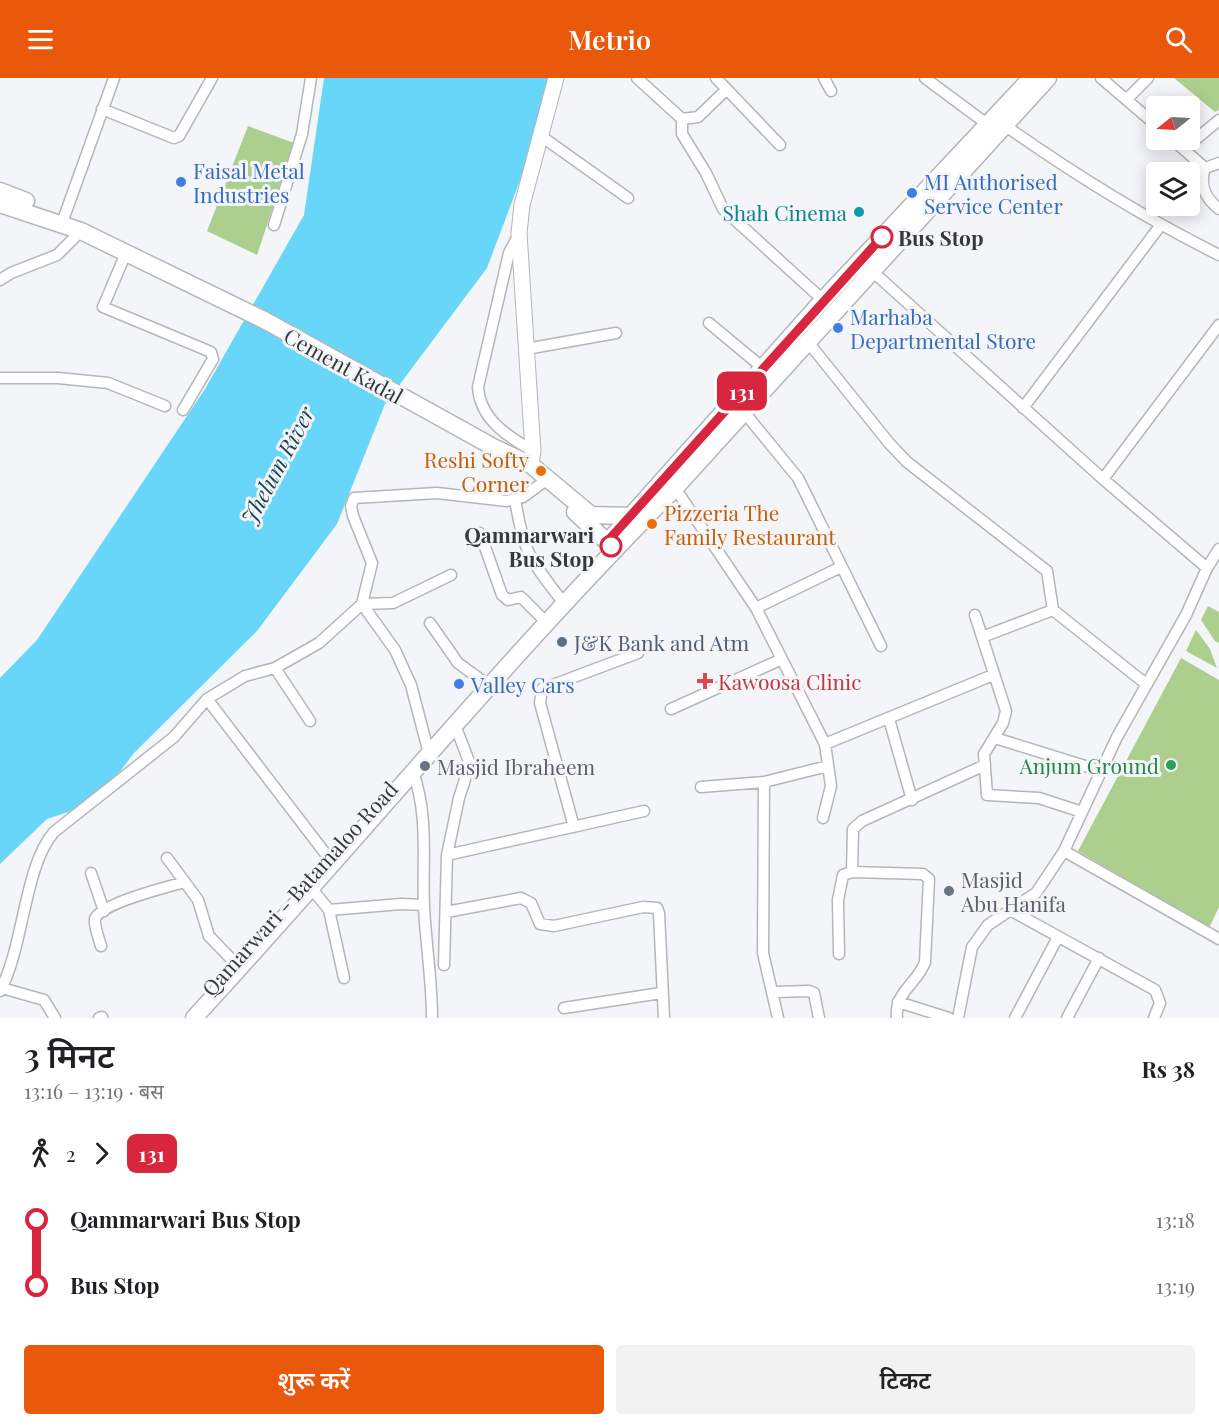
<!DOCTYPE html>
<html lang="hi">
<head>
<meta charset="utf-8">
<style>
	body { margin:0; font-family:"Playfair Display","Noto Sans Devanagari",serif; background:#f2f2f2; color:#202124; height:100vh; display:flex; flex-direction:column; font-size:22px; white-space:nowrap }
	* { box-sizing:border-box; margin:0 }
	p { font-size:20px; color:#757577 }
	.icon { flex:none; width:33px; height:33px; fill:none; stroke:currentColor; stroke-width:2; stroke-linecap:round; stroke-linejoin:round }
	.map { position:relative; height:940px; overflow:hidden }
	.sheet { display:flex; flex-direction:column; background:#fff; flex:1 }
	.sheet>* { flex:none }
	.badge { padding:0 12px; border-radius:9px; font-size:21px; line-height:39px }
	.needle { width:39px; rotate:252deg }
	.buttons { position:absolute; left:1146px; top:18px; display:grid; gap:12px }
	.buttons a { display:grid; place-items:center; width:54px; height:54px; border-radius:6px; background:#fff; box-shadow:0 3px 15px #0003; font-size:30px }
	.map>.badge { position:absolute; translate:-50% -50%; box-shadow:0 0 0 3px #fff }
	.legs { display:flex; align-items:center; gap:9px; height:66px; padding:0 24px; font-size:20px }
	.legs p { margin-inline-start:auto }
	.summary { display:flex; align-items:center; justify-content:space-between; height:102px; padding:0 24px }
	h1 { font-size:33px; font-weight:600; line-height:45px }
	.primary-button { display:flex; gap:12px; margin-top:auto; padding:12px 24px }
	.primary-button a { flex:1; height:69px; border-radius:6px; background:#ea580c; color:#fff; font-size:24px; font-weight:600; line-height:69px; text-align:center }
	.primary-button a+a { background:#f2f2f2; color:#202124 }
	ul { padding:0 24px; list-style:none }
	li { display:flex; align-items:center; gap:21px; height:66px; font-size:22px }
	li i { display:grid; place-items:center; width:9px; height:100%; margin:0 8px; background:currentColor }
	li i::after { content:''; width:15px; height:15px; margin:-8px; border:4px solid; border-radius:50%; background:#fff }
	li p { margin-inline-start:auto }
	li:first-child i { background:linear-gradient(#0000 50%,currentColor 0) }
	li:last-child i { background:linear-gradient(currentColor 50%,#0000 0) }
	header { display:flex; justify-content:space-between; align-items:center; height:78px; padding:0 24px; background:#ea580c; color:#fff; font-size:27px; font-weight:600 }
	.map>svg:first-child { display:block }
	.green { fill:#accf8e }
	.water { fill:#68d6f8 }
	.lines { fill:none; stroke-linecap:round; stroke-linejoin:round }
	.street-casing { stroke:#b4b6b9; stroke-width:13 }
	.secondary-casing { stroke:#b4b6b9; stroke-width:17 }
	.primary-casing { stroke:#b4b6b9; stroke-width:19 }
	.street { stroke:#fff; stroke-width:10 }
	.secondary { stroke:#fff; stroke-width:15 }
	.primary { stroke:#fff; stroke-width:16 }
	.line-1-casing { stroke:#fff; stroke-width:14 }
	.line-1 { stroke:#d7263d; stroke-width:9 }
	.shop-dot { fill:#3f7fe0; stroke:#f3f5f8; stroke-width:2 }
	.culture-dot { fill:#0f9aa8; stroke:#f3f5f8; stroke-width:2 }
	.stop-1-dot { fill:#fff; stroke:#d7263d; stroke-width:3 }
	.food-dot { fill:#e8710a; stroke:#f3f5f8; stroke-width:2 }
	.service-dot { fill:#5c6f8a; stroke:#f3f5f8; stroke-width:2 }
	.health-dot { fill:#e0444e; stroke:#f3f5f8; stroke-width:2 }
	.leisure-dot { fill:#2e9e5b; stroke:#f3f5f8; stroke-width:2 }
	.worship-dot { fill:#6b7280; stroke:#f3f5f8; stroke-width:2 }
	.labels { text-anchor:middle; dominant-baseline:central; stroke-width:6; stroke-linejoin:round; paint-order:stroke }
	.shop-label { font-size:21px; fill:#366cbe; stroke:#f3f5f8; text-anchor:start }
	.culture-label { font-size:21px; fill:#0d838f; stroke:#f3f5f8; text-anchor:end }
	.stop-label { font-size:21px; font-weight:bold; fill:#373839; stroke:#f3f5f8; text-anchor:start }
	.street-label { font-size:21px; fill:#373839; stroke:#f3f5f8 }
	.food-label { font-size:21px; fill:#c56008; stroke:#f3f5f8; text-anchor:end }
	.service-label { font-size:21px; fill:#4e5e75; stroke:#f3f5f8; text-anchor:start }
	.health-label { font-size:21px; fill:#be3a42; stroke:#f3f5f8; text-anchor:start }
	.leisure-label { font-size:21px; fill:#27864d; stroke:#f3f5f8; text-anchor:end }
	.worship-label { font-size:21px; fill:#5b616d; stroke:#f3f5f8; text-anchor:start }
	.water-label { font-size:22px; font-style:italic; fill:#184857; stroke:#f3f5f8 }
</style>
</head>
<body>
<header><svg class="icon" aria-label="menu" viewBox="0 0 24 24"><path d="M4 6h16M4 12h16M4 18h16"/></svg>Metrio<svg class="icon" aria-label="search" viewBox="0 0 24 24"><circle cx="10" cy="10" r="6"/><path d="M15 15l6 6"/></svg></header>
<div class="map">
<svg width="1219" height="940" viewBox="0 0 1219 940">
	<rect width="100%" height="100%" fill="#f3f5f8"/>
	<path class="green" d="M1174,0H1219V32L1215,34Z
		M248,48L294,65L257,177L207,153Z
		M1208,528L1219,534V565L1215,563L1201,542Z
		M1196,552L1210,571L1217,590L1186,573Z
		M1181,580L1219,602V829L1209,850L1078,773Z"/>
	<path class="water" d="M324,0H550L548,28L487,190L385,326L337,446L257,553L134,675L96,725L47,741L0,786V600L37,562L205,311L304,137Z"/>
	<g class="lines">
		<g class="street-casing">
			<path id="street" d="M637,0L682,41V56L706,95L723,131L823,222
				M716,0L780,67
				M824,0L831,13
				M925,0L987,46
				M1101,0L1156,47
				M1127,21L1148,0
				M102,31L174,60L179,58L212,0
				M682,41L698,39L726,12
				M1003,46C1072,95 1143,139 1219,177
				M541,58L628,120
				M1173,62L1205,90
				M1184,71L1219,42
				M1205,90C1199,107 1205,120 1219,131
				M1205,90L1219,85
				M62,145L114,0
				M274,147L302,56L311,0
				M519,156L509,175L478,309C480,341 507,358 533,373
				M126,175L103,229L211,274L213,281L183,332
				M872,193L1103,401L1207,490L1186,537L1117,659L1064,773L1036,815L988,847L972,869L958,940
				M0,202L11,195L57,177L81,153
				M709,245L763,290
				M808,264L889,365L907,384L1047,493L1053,532L1146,606
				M526,271L616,255
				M0,300H58L108,305L165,328
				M1023,330L1160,148
				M744,334L798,400L881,568
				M1103,401L1219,247
				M675,410L756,530L825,666L831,708L823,740
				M515,421C523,471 528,479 559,519
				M480,455L502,517L508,522L521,519L541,539
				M1207,490L1219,471
				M362,526L395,572L411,607L427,668
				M362,526L393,525L451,497
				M756,530L841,489
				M975,537L1006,633L1003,645L984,676L987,717L1039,720L1082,734
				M430,545L458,585L484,604
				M982,559L1053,532
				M275,590L310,643
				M207,621L328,779
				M671,631L782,581
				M889,641L912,722
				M995,660L1101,693
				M825,666L993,597
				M413,693C429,741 422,780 424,830C426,866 432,903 432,940
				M701,709L764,704
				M574,749L540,625L542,611L638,575
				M1064,773L1219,861
				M447,777L644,733
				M167,780L198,822L209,858L234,884
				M852,794L923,796L929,801L925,884C918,905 894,914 897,940
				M91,795L104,833
				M312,811L329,832L344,900
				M329,832L401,826L424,827
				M1010,832L1155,912L1160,925L1154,940
				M446,834L521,820L531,825L540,846L554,848L643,829L657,830L659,835L664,940
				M101,868C99,861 94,848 95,841C99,826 170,808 185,804
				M839,876L838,822L843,797L852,794L853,751L862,743L985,687
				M444,887L447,777L459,720L470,686L455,647
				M2,910L44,922L55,940
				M0,913C24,869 24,788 54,754L174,659L207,621L245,598L275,590L319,565L362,526L372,485L353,438L351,428L354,420L437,415L507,423L523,419L549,400
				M774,914L809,913L814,915L819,940
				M898,924L949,940
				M564,930L661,915
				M99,940L102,939
				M778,940L763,875L764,704L828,688
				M1015,940L1058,859
				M1067,940L1099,880"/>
		</g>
		<g class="secondary-casing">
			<path id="secondary" d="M531,387L533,373L519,155L522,127L556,0"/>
		</g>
		<g class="primary-casing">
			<path id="primary" d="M0,113L26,123
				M0,126L81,153L266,243L495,370L531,387L591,437L631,438
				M575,434L615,471
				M613,458L823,222L1031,0
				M194,940C356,764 507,579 675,410L1048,0"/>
		</g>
		<use href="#street" class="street"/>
		<use href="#secondary" class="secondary"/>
		<use href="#primary" class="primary"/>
	</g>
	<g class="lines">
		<g class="line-1-casing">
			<path id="line-1" d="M611,468L606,465L882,159"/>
		</g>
		<use href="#line-1" class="line-1"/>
	</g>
	<g class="shop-dot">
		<circle cx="181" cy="104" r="6"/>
		<circle cx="912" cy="115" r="6"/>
		<circle cx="838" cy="250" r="6"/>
		<circle cx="459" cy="606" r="6"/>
	</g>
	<circle class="culture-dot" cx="859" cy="134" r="6"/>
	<g class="stop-1-dot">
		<circle cx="882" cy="159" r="10"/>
		<circle cx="611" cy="468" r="10"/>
	</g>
	<g class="food-dot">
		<circle cx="541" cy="393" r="6"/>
		<circle cx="652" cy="446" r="6"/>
	</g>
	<circle class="service-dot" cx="562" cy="564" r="6"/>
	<path class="health-dot" d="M702 594h6v6h6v6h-6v6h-6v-6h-6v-6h6z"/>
	<circle class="leisure-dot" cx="1171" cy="687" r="6"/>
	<g class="worship-dot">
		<circle cx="425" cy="688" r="6"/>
		<circle cx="949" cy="813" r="6"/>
	</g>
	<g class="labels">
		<g class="shop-label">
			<text x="193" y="92">Faisal Metal<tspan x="193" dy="24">Industries</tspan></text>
			<text x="924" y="103">MI Authorised<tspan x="924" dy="24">Service Center</tspan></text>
			<text x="850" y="238">Marhaba<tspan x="850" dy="24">Departmental Store</tspan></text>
			<text x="471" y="606">Valley Cars</text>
		</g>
		<g class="culture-label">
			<text x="847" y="134">Shah Cinema</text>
		</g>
		<g class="stop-label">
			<text x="898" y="159">Bus Stop</text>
			<text x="594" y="456" text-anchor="end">Qammarwari<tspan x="594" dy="24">Bus Stop</tspan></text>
		</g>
		<g class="street-label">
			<text transform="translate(344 287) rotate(29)">Cement Kadal</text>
			<text transform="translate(299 810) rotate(-48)">Qamarwari - Batamaloo Road</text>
		</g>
		<g class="food-label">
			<text x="529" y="381">Reshi Softy<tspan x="529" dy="24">Corner</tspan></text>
			<text x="664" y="434" text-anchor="start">Pizzeria The<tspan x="664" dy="24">Family Restaurant</tspan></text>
		</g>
		<g class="service-label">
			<text x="574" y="564">J&amp;K Bank and Atm</text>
		</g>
		<g class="health-label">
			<text x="718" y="603">Kawoosa Clinic</text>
		</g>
		<g class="leisure-label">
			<text x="1159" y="687">Anjum Ground</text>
		</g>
		<g class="worship-label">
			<text x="437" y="688">Masjid Ibraheem</text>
			<text x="961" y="801">Masjid<tspan x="961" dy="24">Abu Hanifa</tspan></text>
		</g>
		<g class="water-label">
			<text transform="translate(277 387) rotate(-62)">Jhelum River</text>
		</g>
	</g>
</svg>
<div class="buttons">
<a><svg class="needle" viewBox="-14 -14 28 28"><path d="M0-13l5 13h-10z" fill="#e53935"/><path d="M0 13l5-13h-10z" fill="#757577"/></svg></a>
<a><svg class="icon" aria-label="layers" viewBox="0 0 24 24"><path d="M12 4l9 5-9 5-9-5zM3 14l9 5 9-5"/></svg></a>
</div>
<b class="badge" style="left:742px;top:313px;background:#d7263d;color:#fff">131</b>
</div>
<section class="sheet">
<div class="summary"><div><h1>3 मिनट</h1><p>13:16 – 13:19 · बस</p></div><b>Rs 38</b></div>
<div class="legs"><svg class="icon" aria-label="walk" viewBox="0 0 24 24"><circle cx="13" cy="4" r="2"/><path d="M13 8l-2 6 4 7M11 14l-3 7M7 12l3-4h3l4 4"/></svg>2<svg class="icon" aria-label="forward" viewBox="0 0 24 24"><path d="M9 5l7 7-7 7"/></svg><b class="badge" style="background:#d7263d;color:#fff">131</b></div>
<ul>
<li><i style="color:#d7263d"></i><b>Qammarwari Bus Stop</b><p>13:18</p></li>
<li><i style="color:#d7263d"></i><b>Bus Stop</b><p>13:19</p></li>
</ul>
<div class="primary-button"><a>शुरू करें</a><a>टिकट</a></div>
</section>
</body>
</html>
